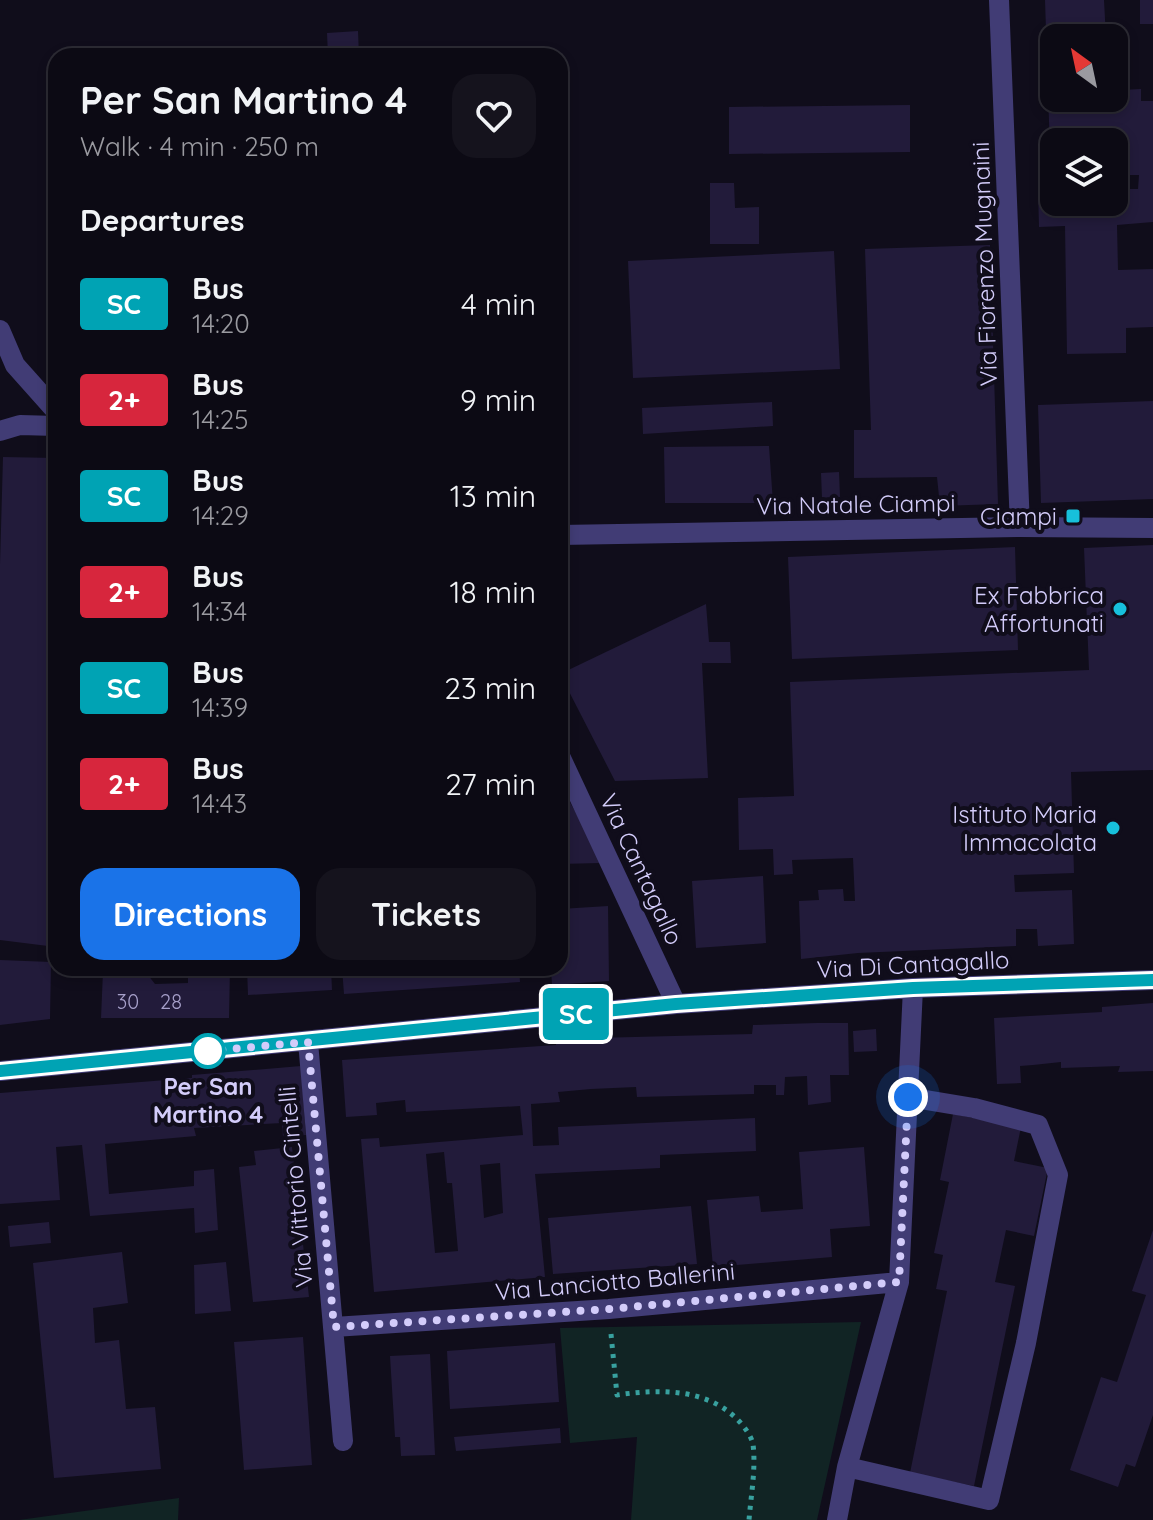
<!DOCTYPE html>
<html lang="en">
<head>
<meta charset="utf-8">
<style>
	body { margin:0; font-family:Quicksand,sans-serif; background:#15131d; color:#f1f3f6; height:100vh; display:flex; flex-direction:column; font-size:30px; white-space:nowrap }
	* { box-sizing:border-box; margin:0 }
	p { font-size:26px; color:#9a9aa0 }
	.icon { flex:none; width:44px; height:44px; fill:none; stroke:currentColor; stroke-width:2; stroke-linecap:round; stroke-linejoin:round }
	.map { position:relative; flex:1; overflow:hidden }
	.panel { position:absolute; left:48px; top:48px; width:520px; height:928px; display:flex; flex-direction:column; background:#0c0a14; border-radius:24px; box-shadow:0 4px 12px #0003,0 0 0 2px #2c2b34 }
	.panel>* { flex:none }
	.badge { padding:0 16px; border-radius:6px; font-size:28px; line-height:52px }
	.needle { width:52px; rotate:327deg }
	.controls { position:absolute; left:1040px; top:24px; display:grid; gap:16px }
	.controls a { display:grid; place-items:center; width:88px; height:88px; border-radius:16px; background:#0c0a14; box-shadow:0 4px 12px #0003,0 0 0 2px #2c2b34; font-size:40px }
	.you { position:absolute; width:40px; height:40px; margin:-20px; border:6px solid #fff; border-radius:50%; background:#1a73e8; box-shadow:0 0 0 12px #1a73e833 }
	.map>.badge { position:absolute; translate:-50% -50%; box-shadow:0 0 0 4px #fff }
	h2 { padding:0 32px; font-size:30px; line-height:72px }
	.round { display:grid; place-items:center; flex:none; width:84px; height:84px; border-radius:24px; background:#15131d }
	.overview { display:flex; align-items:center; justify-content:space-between; height:136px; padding:0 32px }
	h1 { font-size:38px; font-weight:800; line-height:60px }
	.primary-button { display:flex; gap:16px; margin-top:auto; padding:16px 32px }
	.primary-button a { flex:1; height:92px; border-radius:24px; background:#1a73e8; color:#fff; font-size:32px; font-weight:800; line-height:92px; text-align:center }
	.primary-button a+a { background:#15131d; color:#f1f3f6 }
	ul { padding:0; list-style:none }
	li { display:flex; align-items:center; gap:24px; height:96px; padding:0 32px }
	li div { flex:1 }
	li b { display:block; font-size:30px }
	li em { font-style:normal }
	li .badge { min-width:88px; font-weight:700; text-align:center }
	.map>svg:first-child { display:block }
	.green { fill:#112424 }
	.building { fill:#221b3a; fill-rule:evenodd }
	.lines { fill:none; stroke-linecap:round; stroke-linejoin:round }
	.path { stroke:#38a19f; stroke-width:5; stroke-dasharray:4 6; stroke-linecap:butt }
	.minor { stroke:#413c75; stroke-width:20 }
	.line-casing { stroke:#fff; stroke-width:18 }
	.line { stroke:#00a3b4; stroke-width:12 }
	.walk { stroke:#d3ccfa; stroke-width:8; stroke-dasharray:0 14.4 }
	.poi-dot { fill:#17c0db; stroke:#100d1b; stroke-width:3 }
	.stop-dot { fill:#fff; stroke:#00a3b4; stroke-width:4 }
	.labels { text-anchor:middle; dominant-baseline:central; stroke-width:8; stroke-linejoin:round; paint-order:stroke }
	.number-label { font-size:20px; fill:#a7a0ca }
	.street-label { font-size:24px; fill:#d3ccfa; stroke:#100d1b }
	.poi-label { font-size:24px; fill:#d3ccfa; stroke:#100d1b; text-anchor:end }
	.stop-label { font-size:24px; font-weight:bold; fill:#d3ccfa; stroke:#100d1b }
</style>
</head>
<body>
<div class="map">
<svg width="1153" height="1520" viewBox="0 0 1153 1520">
	<rect width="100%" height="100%" fill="#100d1b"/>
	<path class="green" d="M861,1322L817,1520H631L637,1437L570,1443L560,1328Z
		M179,1498L178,1520H19Z"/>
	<path class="building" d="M1045,0H1104L1106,38H1054V98H1114V70L1121,69L1122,90L1141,89V101H1153V222L1117,225L1118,270L1153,269V327L1126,328V353L1067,354L1065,226L1039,227L1038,190H1054V202H1114V189H1138L1139,175H1114V142H1054V182H1051Z
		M1140,0H1153V24H1140Z
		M358,31L359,56H328L327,33Z
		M910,105V152L729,154V107Z
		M710,183H734L735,208L759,207V244H710Z
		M990,245L998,504L940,506L937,477L854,478V430H871L865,249Z
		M834,251L840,369L633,378L628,261Z
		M1153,401V499L1041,503L1038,405Z
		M772,402L773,426L643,434L642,408Z
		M769,446L773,503H665L664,447Z
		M3,457L56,458V947L0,940V565Z
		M839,472L840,497L822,498L821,473Z
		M1153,545V770L1071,772L1074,873L1014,875L1015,892L1072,890L1074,944L1038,946L1037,929H1016V946L858,953L801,959L799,901L819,900L818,890L843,889L844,901H855L853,858L792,860L793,874L774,875L773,849L739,850L738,798L794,796L790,682L1089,670L1084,548Z
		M1015,547L1018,650L792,659L788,557Z
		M706,604L709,642H730L731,663H702L708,778L615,781L560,674Z
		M560,785L587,832L600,863L560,864Z
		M763,876L766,943L696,948L692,881Z
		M608,906L609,981L552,985L551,968H560V909Z
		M0,960L51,962L50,1019L0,1025Z
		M188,968H230L229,1018H101L103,971L144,970L155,984L188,983Z
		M247,968H331L332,990L248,995Z
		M342,968H519L520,982L344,994Z
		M1153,1003V1071L1118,1072L1120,1066L1061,1068V1062L1033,1065L1020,1066L1021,1083L997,1084L994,1018L1102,1012V1007Z
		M817,1023H848L849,1075H830L831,1102L808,1105L807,1076L785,1077L784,1095H776V1085H754V1094L637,1097L636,1087L591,1089L558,1092L560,1102L531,1104L533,1146L559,1145L558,1127L755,1118L756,1151L660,1155V1168L535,1174L545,1277L374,1292L361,1139L379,1138L380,1147L523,1135L520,1106L406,1112L405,1100L376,1103L377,1115L346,1117L342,1060L556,1045V1039L752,1034L753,1025ZM444,1152L447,1183H452L458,1251L435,1253L426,1154ZM500,1163L503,1213L484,1218L480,1165Z
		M876,1029L877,1051L854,1052L853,1031Z
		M301,1066L306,1135L283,1137L282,1123L194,1128L196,1136L105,1144L109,1194L194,1186V1171L214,1169L218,1230L195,1233L194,1208L90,1216L82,1145L56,1147L60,1200L0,1204V1093L192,1078V1075Z
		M953,1114L1021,1127L1014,1161L1048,1168L1034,1236L1006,1230L995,1282L1015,1286L974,1486L910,1473L947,1291L936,1289L943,1255L934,1253L949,1182L940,1180Z
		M292,1147L309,1297L253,1302L239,1167L256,1165L254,1151Z
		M864,1147L870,1226L830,1229L832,1257L713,1267L707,1200L759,1196L761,1212L803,1209L799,1152Z
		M691,1206L697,1264L553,1274L548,1218Z
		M49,1222L51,1243L10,1247L8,1226Z
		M1153,1230V1415L1135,1467L1126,1464L1118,1487L1070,1470L1101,1377L1117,1382L1146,1295L1132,1291Z
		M122,1252L128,1303L93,1308L95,1343L119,1340L126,1409L155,1407L161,1469L54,1478L33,1263Z
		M226,1262L231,1311L195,1314L194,1265Z
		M303,1337L312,1465L244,1470L234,1342Z
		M555,1343L559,1402L450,1409L447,1351Z
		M430,1354L435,1455L401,1456L400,1437H395L390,1356Z
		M560,1428L561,1443L456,1451L454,1437Z"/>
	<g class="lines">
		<path class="path" d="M611,1334L617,1395C659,1389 704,1388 736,1418C743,1425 751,1435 753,1444C756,1469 751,1495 749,1520"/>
		<path class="minor" d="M999,0L1020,527
			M0,330L15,365L56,411
			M0,431L20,425L56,426
			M560,535L1020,527L1153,528
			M560,756L676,1004
			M308,1042L343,1441
			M0,1071L676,1004L913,988L1153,980
			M334,1327L609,1309L899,1282
			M847,1467L989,1500L1026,1343L1058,1175L1038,1125L974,1108L908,1097
			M837,1520L847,1467L899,1282L913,988"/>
	</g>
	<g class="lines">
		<g class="line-casing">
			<path id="line" d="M0,1071L676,1004L913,988L1153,980"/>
		</g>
		<use href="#line" class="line"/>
		<path class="walk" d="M208,1051L308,1042L334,1327L609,1309L899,1282L908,1097"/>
	</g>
	<g class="poi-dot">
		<rect x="1065" y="508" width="16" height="16" rx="4"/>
		<circle cx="1120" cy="609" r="8"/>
		<circle cx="1113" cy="828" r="8"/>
	</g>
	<circle class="stop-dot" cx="208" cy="1051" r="16"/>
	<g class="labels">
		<g class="number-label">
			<text x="128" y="1001">30</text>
			<text x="171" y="1001">28</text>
		</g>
		<g class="street-label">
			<text transform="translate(984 264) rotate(-92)">Via Fiorenzo Mugnaini</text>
			<text transform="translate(856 504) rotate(-1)">Via Natale Ciampi</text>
			<text transform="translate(642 869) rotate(65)">Via Cantagallo</text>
			<text transform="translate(913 964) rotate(-3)">Via Di Cantagallo</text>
			<text transform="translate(295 1187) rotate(-95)">Via Vittorio Cintelli</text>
			<text transform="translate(615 1281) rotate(-5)">Via Lanciotto Ballerini</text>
		</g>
		<g class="poi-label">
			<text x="1057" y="516">Ciampi</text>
			<text x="1104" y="595">Ex Fabbrica<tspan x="1104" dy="28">Affortunati</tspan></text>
			<text x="1097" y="814">Istituto Maria<tspan x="1097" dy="28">Immacolata</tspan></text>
		</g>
		<g class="stop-label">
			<text x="208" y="1086">Per San<tspan x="208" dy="28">Martino 4</tspan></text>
		</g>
	</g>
</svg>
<div class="controls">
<a><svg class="needle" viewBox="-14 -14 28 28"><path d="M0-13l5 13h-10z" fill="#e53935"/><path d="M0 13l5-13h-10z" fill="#9a9aa0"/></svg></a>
<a><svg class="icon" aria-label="layers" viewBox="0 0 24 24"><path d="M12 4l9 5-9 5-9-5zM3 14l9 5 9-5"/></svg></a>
</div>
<div class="you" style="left:908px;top:1097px"></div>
<b class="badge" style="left:576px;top:1014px;background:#00a3b4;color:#fff">SC</b>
<section class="panel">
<div class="overview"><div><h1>Per San Martino 4</h1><p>Walk · 4 min · 250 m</p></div><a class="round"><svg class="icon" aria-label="heart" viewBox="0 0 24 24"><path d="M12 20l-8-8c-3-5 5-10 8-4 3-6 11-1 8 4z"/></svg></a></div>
<h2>Departures</h2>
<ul>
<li><span class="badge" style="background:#00a3b4;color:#fff">SC</span><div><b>Bus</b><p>14:20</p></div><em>4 min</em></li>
<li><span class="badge" style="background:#d7263d;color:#fff">2+</span><div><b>Bus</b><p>14:25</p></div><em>9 min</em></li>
<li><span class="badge" style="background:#00a3b4;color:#fff">SC</span><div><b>Bus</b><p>14:29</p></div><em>13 min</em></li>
<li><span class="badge" style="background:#d7263d;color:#fff">2+</span><div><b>Bus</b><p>14:34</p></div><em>18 min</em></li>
<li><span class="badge" style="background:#00a3b4;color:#fff">SC</span><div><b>Bus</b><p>14:39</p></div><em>23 min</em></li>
<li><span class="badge" style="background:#d7263d;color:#fff">2+</span><div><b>Bus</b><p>14:43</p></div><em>27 min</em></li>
</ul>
<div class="primary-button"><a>Directions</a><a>Tickets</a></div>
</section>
</div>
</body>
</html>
